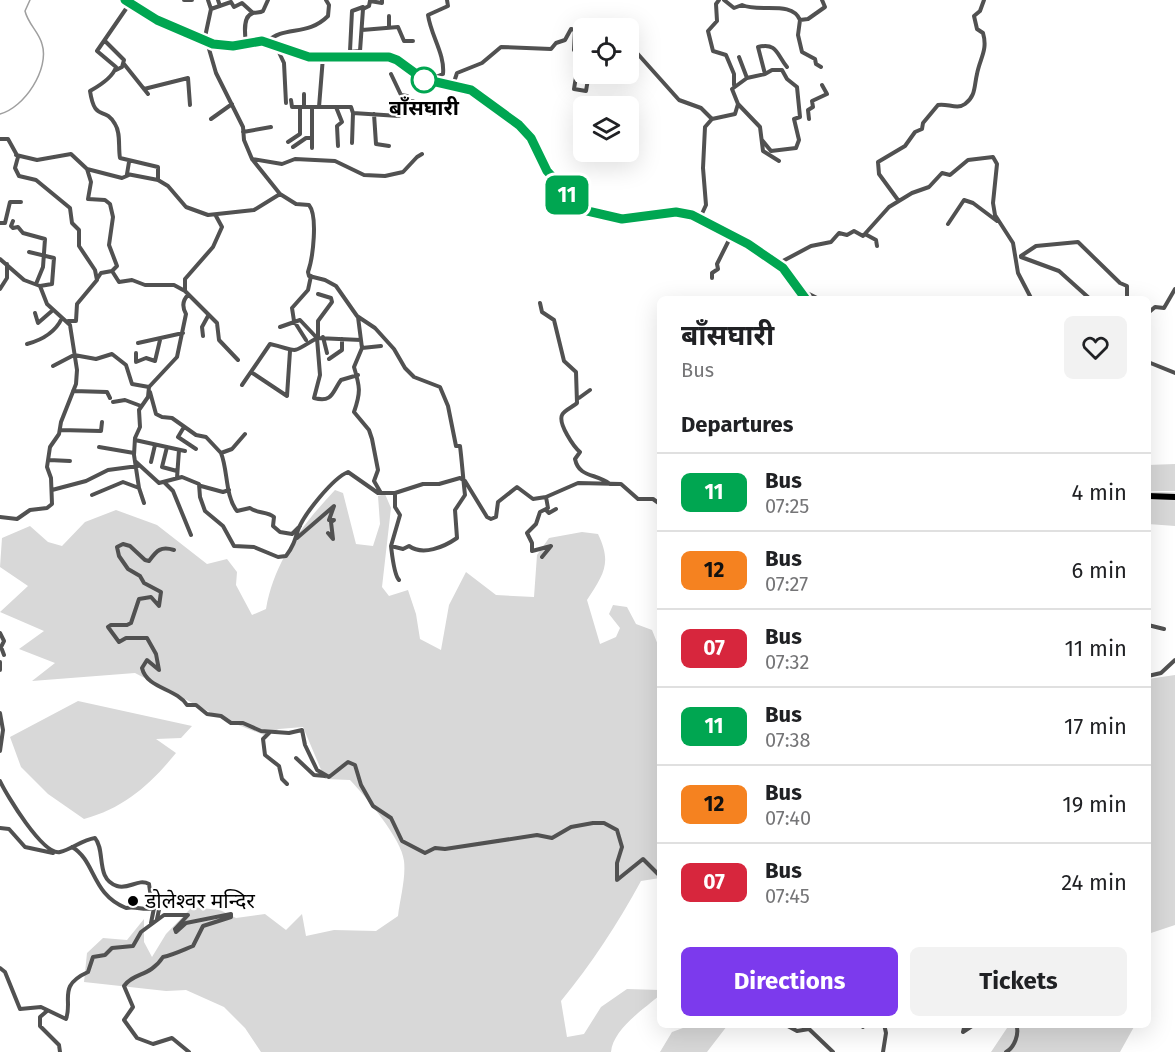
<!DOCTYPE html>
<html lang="en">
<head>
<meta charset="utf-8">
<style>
	body { margin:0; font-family:"Fira Sans","Noto Sans Devanagari",sans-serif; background:#f2f2f2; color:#202124; height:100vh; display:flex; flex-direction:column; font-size:22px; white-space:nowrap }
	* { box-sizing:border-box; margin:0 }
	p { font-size:20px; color:#757577 }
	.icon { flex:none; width:33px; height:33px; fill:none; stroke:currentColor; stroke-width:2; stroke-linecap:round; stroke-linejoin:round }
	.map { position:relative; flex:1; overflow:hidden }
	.details { position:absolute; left:657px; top:296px; width:494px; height:732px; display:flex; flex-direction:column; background:#fff; border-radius:9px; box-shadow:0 6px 24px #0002 }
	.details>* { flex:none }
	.badge { padding:0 12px; border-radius:9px; font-size:21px; line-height:39px }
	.controls { position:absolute; left:573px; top:18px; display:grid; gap:12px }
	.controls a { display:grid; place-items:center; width:66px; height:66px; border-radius:9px; background:#fff; box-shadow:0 6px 24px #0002; font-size:30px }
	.map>.badge { position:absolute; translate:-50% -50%; box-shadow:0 0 0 3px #fff }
	h2 { padding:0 24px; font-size:22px; line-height:54px }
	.round { display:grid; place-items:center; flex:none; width:63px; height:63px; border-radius:9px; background:#f2f2f2 }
	.overview { display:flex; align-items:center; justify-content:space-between; height:102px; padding:0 24px }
	h1 { font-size:28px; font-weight:700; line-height:45px }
	.cta { display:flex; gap:12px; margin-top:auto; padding:12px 24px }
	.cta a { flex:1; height:69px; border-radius:9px; background:#7c3aed; color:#fff; font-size:24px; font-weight:700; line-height:69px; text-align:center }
	.cta a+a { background:#f2f2f2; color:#202124 }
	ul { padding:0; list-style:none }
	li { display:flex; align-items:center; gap:18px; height:78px; padding:0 24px; border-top:2px solid #e0e0e0 }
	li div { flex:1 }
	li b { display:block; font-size:22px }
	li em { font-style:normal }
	li .badge { min-width:66px; font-weight:700; text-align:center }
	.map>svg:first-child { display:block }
	.green { fill:#d8d8d8 }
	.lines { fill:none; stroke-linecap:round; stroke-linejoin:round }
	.stream { stroke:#9f9f9f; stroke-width:1.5 }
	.highway-casing { stroke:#dbdbdb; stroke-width:9 }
	.minor { stroke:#515151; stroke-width:4 }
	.highway { stroke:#000; stroke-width:6 }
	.line-casing { stroke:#fff; stroke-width:14 }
	.line { stroke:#00a651; stroke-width:9 }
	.stop-dot { fill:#fff; stroke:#00a651; stroke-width:3 }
	.poi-dot { fill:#000; stroke:#fff; stroke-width:2 }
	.labels { text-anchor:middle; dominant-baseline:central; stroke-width:4.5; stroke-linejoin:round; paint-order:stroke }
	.stop-label { font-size:21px; font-weight:bold; fill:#000; stroke:#fff }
	.poi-label { font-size:21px; fill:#000; stroke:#fff; text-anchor:start }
</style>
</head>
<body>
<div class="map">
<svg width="1175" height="1052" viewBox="0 0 1175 1052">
	<rect width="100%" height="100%" fill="#fff"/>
	<path class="green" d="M1175,464V491H1148V465Z
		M335,490L343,493L356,544L373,546L380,524L378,496L385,494L391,508L382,587L389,596L408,590L416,614L420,639L441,650L449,605L466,572L496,595L534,597L537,555L549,538L582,532L598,534C612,563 604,574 587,600L600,644L616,637L620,628L609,614L613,605L627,607L636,624L652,630L660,650V878L641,881C617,925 592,963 561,1001L567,1037L584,1034L601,1007L627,989L660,990V995C644,1009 613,1029 611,1052H261L245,1028L224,1007L186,990L166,991L84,982L87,953L103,938L127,940L144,919V942L152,957L166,934L192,907L220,910L236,918L265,914L286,930L302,914L306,936L334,930L376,931L398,916C400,899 406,878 404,861C402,839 365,796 350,780L325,779L303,727L279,729L264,735L223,719L135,673L32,681L55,663L19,649L44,631L0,612L28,586L0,567L2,538L30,526L48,542L62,546L85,522L116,510L157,525L207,564L227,559L237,572L236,585L252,615L266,609C274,562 302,525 335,490Z
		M1148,496L1175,498V526L1148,524Z
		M1175,675V925L1148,934V679Z
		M78,701L192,726L181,738L156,739L176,753C150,785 124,808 84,819L48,794L21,767L10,737Z
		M694,1024L727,1026L707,1052H660L672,1032Z
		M1009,1025H1135L1120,1052H991Z"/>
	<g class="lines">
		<path class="stream" d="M0,114C24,108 50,69 42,44C39,32 28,24 25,11L30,0"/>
		<g class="highway-casing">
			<path id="highway" d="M125,0L157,20L213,44L233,46L262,41L309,57H389L397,60L423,79L471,90L519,125L531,138L547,171L583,210L619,219L676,212L692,215L748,244L783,268L805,298
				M1148,496L1175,497"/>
		</g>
		<path class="minor" d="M184,0H192
			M208,0L211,9
			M218,0L220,6
			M719,0L716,4L717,21L708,31L713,51L726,55L734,74V85
			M724,0L734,8L742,5C759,13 792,0 800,20L798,35L802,52L815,59L816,64L821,67
			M231,2L234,7L242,3L253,13
			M130,3L97,51L116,67C113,77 99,86 90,91C95,123 104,105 115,124C121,133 118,147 120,158L158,167V180
			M800,20L808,19L825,7L822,0
			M389,27V16
			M575,29L574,50L579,58L574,89L586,91L588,79H600L602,74
			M362,30L398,27L404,41H413
			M207,39L205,37L211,9L231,2
			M105,41L124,60L122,67L116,70
			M207,42L216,73L243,127L244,140L252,159L280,194L296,204L309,205C318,216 313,258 308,272L309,276L325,280L336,286L357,316L375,328L394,349L405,368L414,377L440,387L448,406L456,446H460C462,462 463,478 465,495L455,510L457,538C444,547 423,556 409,546L403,549L391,546L400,515L395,507V493
			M267,42C284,25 307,37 328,16L329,5L326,0
			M246,43C245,35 242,16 253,13C257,12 260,13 263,11L268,0
			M628,43L679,100L701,108L712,119
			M276,46L284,63L286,103
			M350,51L352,11L363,7V9L369,6L370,1L382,3V0
			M349,52L360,51L363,9
			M739,57L747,78
			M124,64L148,94
			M391,74L401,95L407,96
			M431,79L443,74C445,54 431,36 428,15L448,6L447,0
			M455,79L457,73L482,63L501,47L551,49L556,43L565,40L571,29L584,32
			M144,89L188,78L190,105
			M401,95L402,101H413L418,108L432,114
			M291,100L292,107H351L353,113
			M304,107V94
			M319,107L323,57
			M336,107L342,122L337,126L338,146
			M374,114L376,144L389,146
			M211,119L232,104
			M809,119L808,110L813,107L812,101L827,94L822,85
			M243,132L271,127
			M0,139H8L18,157L15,168L19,176L36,180L70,208L72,223L79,230V246L95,270L97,280L77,304L76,321H68
			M762,140L771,151L796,148L799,140L794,119L800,117L797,87L787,79L782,70H772L765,74
			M288,142L300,134V107
			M352,143L353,113L399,116L404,102
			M293,147L306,138H312
			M312,148V108
			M16,155L37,160L71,154L87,169L91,182L88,199L105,200L110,204L113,217L109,245L117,266L112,271L101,273L97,279
			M252,159L282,164L295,159L335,161L364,175L385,176L403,172L417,157L422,154
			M779,161L763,151L760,127L738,104L732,89L747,78L765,74L758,47C777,42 777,55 787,67
			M129,162L127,174L158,180L168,186L186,207L208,215L254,210L280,194
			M87,169L122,178L129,175
			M898,200L879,174L878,162L905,146L915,132L922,129L923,123L938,105C947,103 957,110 965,104C976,96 974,86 977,74C980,58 988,50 983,33L977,29L974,16L980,11L984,0
			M700,218L706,205L703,168L705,127L712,119L735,114L738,104
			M13,221L11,226L13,228L18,227L23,233L45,239L43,267L36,284
			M0,223H5L10,202H21
			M948,224L964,200L973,203L997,221
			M865,234L876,240L877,246
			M29,252L54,258L52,284L40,286
			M1021,256L1036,246L1078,242L1120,283L1127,286V298
			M1021,257L1059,271L1089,298
			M0,259L24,280L40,286L47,304L70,325L77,370L76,384L61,422L59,434L50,447L47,467L51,478L52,504L47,508L30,510L17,519L0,517
			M776,260L781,262L811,246L831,242L839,233L847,235L854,231L863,236L889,207L912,193L929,187L942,173L950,175L968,160L993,157L997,164L993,203L995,215L1013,243L1018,273L1031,298
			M112,271L119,282L132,280L145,285H174L185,291L217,323L219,340L238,360
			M712,278V273L718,269L717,264L728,242L729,234
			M0,289L7,278V264
			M801,290L817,298
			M185,291V279L213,247L222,227L216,216
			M318,294L331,298L332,302L318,321V337
			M540,303L542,312L554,320L564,361L576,372L577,403C573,407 564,410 562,415C558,424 574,447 580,452L575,459C579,478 596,473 610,484
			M35,313L38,323L53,310
			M1148,313L1155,307L1164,308L1175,289
			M358,317L362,348L354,367C360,387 361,392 354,412L369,430L372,439L378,470L374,481L381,493
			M659,319H660
			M280,327L300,320L317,338L361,340
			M203,336L202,327L208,316
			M323,337L327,353
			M306,340L294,321L292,308L308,290L311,276
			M138,343L183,333
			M27,344C42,340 55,333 62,318
			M362,348L381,346
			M136,353V362L146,358L155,361L160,340
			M329,359L342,350V339
			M1148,362L1175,373
			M53,366L74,355L96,359L112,354L126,365L132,384L149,387
			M251,372L287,396L290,351
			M242,385L270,344C301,351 288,355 317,338L320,375L314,398C333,403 332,392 341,380L358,375
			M149,387L177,357L186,314C182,307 182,301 188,295
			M73,391L107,392L110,398
			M150,392L156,414L162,417L172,418L196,435L206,437L221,453L232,449L245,434
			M579,398L590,390
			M113,402L125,400L141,406
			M184,427L178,437L196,449
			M60,430L101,431L102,422
			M135,440L185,451
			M99,447L134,453
			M167,447L162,467L177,471
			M221,453C228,470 225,496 237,511L250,508C258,514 267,511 274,517L273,526L280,532L292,534L300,526
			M49,460L70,461
			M135,461L159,483L182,477L199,484L200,497L205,511L223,526L234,546L254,547L278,557L286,556C293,547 295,540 298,530C304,514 333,478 348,472L378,493H395L423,484H439L460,478L465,481L487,517L491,519L496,517L498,502L517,487L533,499L546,497L578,483L621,484L638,499H653L660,504
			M151,462L155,445
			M177,478L179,450
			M165,483L173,491L191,535
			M201,486L223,492L229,490
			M139,488L144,503
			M52,490L86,481L108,470L138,466
			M92,495L123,482L139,488L134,455L135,438L140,427L139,410L148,397L149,387
			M546,510L549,513L556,509
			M297,538L334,506L329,520H334L331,522L333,539L328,533
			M391,546C392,554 394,575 399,580
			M174,550C161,546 157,550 149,561L145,560L130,546L123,544L117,547L119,556L128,569L140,576L144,583L161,592L159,606L151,597L139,599L131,623L127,625H111L108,627L119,642L126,638H147L156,654L159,670L147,660L142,668C147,689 176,688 187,705H196L207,714L221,716L231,723H243L261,731L289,733L302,730L305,745L317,770L329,777L348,762L355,765L361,785L373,806L391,818L402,841L425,853L435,848L445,849L537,835L552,838L571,827L593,823H604L617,830L622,847L617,863V880L643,859L660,876
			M542,557L551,546L532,551V543L527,533L536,524L540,512L548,508L546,497
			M1148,625L1164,629
			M0,633L4,641L1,647L4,655
			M0,662V670
			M1148,676L1161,673L1175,660
			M0,713L3,730L0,751
			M270,732L263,739L265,755L279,766L282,779L287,784
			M296,758L314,775L325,776
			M0,781C6,794 43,856 60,852C72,849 82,840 95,838C106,851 95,879 117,886C129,890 138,878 149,884L151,898L160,905L157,919
			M0,828L9,829L25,847L53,853
			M72,847C96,861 91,894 126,908C137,906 144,911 154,908L151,923
			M0,968L5,972L20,1009L41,1007L66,1019C73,1000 57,986 88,972L93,957L105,955L112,948L133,946L141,932L164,915H188L175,929L176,932L186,923L231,914V917L203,926L193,946C183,950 173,955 163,957C150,977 134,972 124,986L133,1007L124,1020L137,1038L153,1044L172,1038L189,1052
			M47,1011L40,1017V1026L59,1045L60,1052
			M784,1024L797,1031L809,1029L833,1052
			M965,1024L963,1032L975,1024
			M863,1027L865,1024
			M883,1052L886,1033L884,1024
			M1006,1052C1014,1048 1020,1034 1016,1024"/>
		<use href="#highway" class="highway"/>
	</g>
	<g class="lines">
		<g class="line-casing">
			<path id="line" d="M125,0L157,20L213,44L233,46L262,41L309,57H389L397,60L423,79L471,90L519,125L531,138L547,171L583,210L622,219L676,212L692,215L748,244L783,268L805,298"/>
		</g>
		<use href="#line" class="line"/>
	</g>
	<circle class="stop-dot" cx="424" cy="80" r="12"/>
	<circle class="poi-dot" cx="133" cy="901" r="6"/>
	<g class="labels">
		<g class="stop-label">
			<text x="424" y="108">बाँसघारी</text>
		</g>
		<g class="poi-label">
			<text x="145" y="901">डोलेश्‍वर मन्दिर</text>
		</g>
	</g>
</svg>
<div class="controls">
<a><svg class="icon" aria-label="locate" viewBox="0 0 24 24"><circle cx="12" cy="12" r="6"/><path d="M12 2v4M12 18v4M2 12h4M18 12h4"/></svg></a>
<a><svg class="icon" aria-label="layers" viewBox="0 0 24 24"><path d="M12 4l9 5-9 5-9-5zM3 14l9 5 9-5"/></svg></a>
</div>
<b class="badge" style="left:567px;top:195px;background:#00a651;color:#fff">11</b>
<section class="details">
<div class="overview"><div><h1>बाँसघारी</h1><p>Bus</p></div><a class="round"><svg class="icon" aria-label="heart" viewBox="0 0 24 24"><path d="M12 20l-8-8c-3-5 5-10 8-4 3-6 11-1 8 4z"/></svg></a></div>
<h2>Departures</h2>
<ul>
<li><span class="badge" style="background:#00a651;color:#fff">11</span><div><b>Bus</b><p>07:25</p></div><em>4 min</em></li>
<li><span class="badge" style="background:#f58220;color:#111">12</span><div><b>Bus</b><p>07:27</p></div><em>6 min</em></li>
<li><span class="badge" style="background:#d7263d;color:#fff">07</span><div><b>Bus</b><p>07:32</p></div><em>11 min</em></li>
<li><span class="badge" style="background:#00a651;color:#fff">11</span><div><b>Bus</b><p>07:38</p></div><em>17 min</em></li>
<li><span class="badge" style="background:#f58220;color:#111">12</span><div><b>Bus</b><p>07:40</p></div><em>19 min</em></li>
<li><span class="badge" style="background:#d7263d;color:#fff">07</span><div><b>Bus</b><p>07:45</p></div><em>24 min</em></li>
</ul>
<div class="cta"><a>Directions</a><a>Tickets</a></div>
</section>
</div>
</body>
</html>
